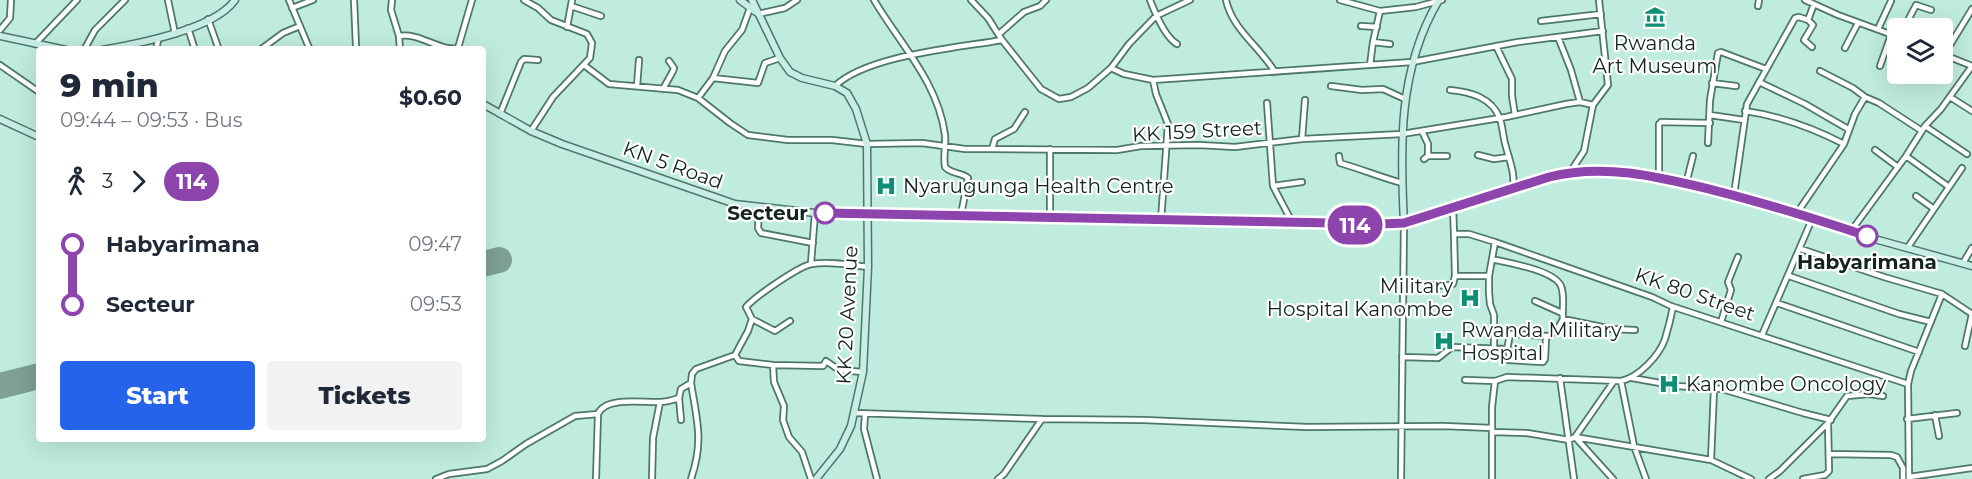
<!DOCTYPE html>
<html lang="en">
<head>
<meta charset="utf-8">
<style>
	body { margin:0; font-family:Montserrat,sans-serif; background:#f2f2f3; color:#1f2937; height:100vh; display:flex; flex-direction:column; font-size:22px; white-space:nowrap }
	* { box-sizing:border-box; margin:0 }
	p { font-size:20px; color:#747a83 }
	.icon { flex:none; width:33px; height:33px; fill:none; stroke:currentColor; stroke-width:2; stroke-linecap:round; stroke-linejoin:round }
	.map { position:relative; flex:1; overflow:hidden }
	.details { position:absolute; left:36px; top:46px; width:450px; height:396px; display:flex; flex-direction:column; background:#fff; border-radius:6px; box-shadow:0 6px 24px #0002 }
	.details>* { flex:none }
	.badge { padding:0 12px; border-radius:20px; font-size:21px; line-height:39px }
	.fabs { position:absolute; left:1887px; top:18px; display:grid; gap:12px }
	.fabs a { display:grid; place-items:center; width:66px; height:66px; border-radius:6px; background:#fff; box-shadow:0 6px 24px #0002; font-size:30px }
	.map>.badge { position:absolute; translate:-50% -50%; box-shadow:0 0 0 3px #fff }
	.legs { display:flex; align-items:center; gap:9px; height:66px; padding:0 24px; font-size:20px }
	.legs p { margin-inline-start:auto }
	.head { display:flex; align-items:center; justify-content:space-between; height:102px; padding:0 24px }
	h1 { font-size:33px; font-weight:800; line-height:45px }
	.button { display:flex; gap:12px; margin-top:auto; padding:12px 24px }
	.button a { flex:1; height:69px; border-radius:6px; background:#2563eb; color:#fff; font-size:24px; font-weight:800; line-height:69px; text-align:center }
	.button a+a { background:#f2f2f3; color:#1f2937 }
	ul { padding:0 24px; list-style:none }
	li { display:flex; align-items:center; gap:21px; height:60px; font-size:22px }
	li i { display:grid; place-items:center; width:9px; height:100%; margin:0 8px; background:currentColor }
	li i::after { content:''; width:15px; height:15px; margin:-8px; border:4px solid; border-radius:50%; background:#fff }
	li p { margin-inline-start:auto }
	li:first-child i { background:linear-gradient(#0000 50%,currentColor 0) }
	li:last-child i { background:linear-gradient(currentColor 50%,#0000 0) }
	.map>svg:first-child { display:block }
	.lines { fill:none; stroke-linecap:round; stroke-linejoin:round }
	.runway { stroke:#7ea096; stroke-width:26 }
	.street-casing { stroke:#4e776b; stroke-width:8 }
	.secondary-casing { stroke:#4e776b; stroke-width:9 }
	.street { stroke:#fff; stroke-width:4.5 }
	.secondary { stroke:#c8ede4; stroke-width:6 }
	.line-1-casing { stroke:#fff; stroke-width:14 }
	.line-1 { stroke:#8e44ad; stroke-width:9 }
	.stop-1-dot { fill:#fff; stroke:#8e44ad; stroke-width:3 }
	.labels { text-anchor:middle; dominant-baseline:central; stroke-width:4.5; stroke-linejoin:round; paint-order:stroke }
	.poi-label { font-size:20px; fill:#13241f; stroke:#fff; text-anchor:start }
	.street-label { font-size:20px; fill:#13241f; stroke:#fff }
	.stop-label { font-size:20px; font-weight:bold; fill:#13241f; stroke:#fff; text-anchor:end }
</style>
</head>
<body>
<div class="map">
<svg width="1972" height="479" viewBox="0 0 1972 479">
	<rect width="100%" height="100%" fill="#bfecde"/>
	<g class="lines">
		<path class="runway" d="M483,264L499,260
			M0,386L39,376"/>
		<g class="street-casing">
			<path id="street" d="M168,0L175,34
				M289,0L310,50
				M354,0L356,46
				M392,0L391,10L399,36
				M524,0L538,8L551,20L587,34L592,43L590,58L553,97L531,131
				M874,0C900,44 938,82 945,135C946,146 943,156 945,167C951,174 961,172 968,178L961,215
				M971,0L988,18L1002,40L1041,89L1059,99L1071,97L1088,88L1111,68L1129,44L1156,16L1190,0
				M1150,0C1155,13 1165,37 1177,44
				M1226,0C1232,29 1260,47 1275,72
				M1340,0L1380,11L1416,7L1442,0
				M1805,0L1838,15L1898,37
				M571,6L601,16
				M1758,6L1759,0
				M292,8L313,0
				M1380,11L1373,42L1390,44
				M758,14L785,8L797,0
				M208,19L219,50
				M1808,20L1813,25L1804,40L1812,47
				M1541,21L1601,14
				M1361,26L1377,27
				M567,27L572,0
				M188,28L195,50
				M1904,28L1916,5L1931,10
				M1878,29L1891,1
				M0,30L10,18L11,0
				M999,34L1024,12L1040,6L1046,0
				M1558,37L1571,70L1580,102
				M35,44L77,0
				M1496,46L1512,79V96L1515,115
				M1845,48L1858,23
				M84,50L95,30L125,0
				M156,50L158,40
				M260,50L283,33L300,26
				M400,50L399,36C419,32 441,52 458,48L472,0
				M1944,55L1972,9
				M0,65L39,92
				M584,65L609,84L678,90L698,98L730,123L748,135L788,140H832L867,144L922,143L965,149H992L995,139L1014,129L1025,112
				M1370,65L1373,42
				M1880,66L1891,35
				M1111,68L1124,74L1153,80L1412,62L1518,42L1603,31
				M1820,71L1853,88L1865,97
				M713,78L725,51L742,30L750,8
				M1153,80L1156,94L1168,124L1161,220
				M1759,82L1805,104L1848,129
				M1712,83L1736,86
				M637,86L639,60
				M835,86C868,55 957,48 1002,40
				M1331,86L1362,90L1383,89L1405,99
				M663,89L673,71L674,68L669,61
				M1450,90C1470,92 1492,97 1500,119C1503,128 1503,138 1506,147C1510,162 1515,173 1513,188
				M1950,97L1972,111
				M698,98L713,78L758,83L765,63L780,58
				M1267,103L1273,186L1292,222
				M1745,111C1781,116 1813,128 1844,144
				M500,114L521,62L524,59L538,60
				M1710,115L1744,120
				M1925,126L1967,154
				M1422,131L1428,144V156L1424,159
				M1302,139L1305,100
				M1708,143L1710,100L1718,53L1721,52L1766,69
				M992,149L1117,150L1141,146L1199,145L1235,147L1302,139L1402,134L1506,117L1566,104L1580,102L1593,105
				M1050,149V217
				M1875,150L1898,167
				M1478,155L1494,159L1509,157
				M1339,156L1340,163C1361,169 1380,177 1402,183
				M1428,156H1447
				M1906,156L1949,187
				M1571,171L1584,151L1593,105L1608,85L1599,0
				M1659,177V124L1661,122L1710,123
				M1686,184L1693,156
				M1273,186L1302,182
				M1734,195L1747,104L1795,18L1799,17L1808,20L1814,4
				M1916,196L1934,209
				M759,208L758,228L761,233L813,243
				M1453,208L1454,234H1469L1495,242L1652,297L1671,306L1908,384L1909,479
				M1797,213L1844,144L1855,114L1865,97L1879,103L1922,131
				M1851,231L1906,156L1925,126L1941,109L1972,66L1942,54
				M1454,234L1455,276H1489
				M1908,247L1962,168
				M1801,249L1884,277L1942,294L1911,371L1908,384
				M1492,259C1508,263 1554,270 1561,286C1565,296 1562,308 1563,319
				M811,263L815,213
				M1963,263L1972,248
				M1789,276L1899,314L1931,322
				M1403,287L1450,285L1453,284L1455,276
				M1942,294L1972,314
				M1535,301L1562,313
				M1777,303L1919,352
				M752,319L746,307C756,296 799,266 812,264C830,261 851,265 868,267
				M1721,322L1731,290L1728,282L1738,257
				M1495,333L1547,336
				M1762,335L1813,217
				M1965,346L1972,314
				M1494,348V315L1490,304L1489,292V276L1495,242
				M1507,350L1510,334
				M735,355L739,361L773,365L823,366L826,361L839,370L863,372
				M1402,357L1438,358L1452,347L1506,349L1509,351V360L1543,362L1545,359L1546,338L1557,330L1563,319L1612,329L1635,330
				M773,365L774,382L784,406L783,420L789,437L802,452L811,479
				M1560,378L1574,479
				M1632,378L1677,386L1722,389L1803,413L1831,420
				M1465,380L1495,381L1507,377L1621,381C1639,377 1659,356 1665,339C1668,329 1671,317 1673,307
				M1621,381L1634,446L1646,479
				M679,398L681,420
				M855,413L1042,419
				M865,414L864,429L877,479
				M1935,415L1939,436
				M1907,419L1957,413
				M1492,432L1527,433L1569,440L1575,437L1711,460L1751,479
				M1830,454L1891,455L1897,457L1903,468V479
				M1711,460L1714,389
				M1909,477L1972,468
				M436,479L449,474L487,469L502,461L526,444L575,416L598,414
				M596,479L598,414C605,396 644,403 660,402C666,402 673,400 679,398L681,389L691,383L692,374L696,369L735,355L748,331L752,319L775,331L790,321
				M652,479L653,438L660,402
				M691,479C704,441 697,421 691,383
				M998,479L1004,474L1042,419L1144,420L1307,427L1443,426L1492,428
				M1401,479L1404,223
				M1492,479V407L1495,381
				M1613,479L1575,437L1614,381
				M1769,479L1780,471L1828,423L1847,396L1869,394L1883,396
				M1803,479L1825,475L1829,471L1828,423"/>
		</g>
		<g class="secondary-casing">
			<path id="secondary" d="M740,0L756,12
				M752,0L780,58L790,72L802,78L835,86L847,93L856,109L867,144L868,267L863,372L851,426L840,449L816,479
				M0,36L66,50
				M102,50C137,44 214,30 235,0
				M483,104L531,131L562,144L735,204L815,213H868L1381,224L1404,223L1549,177L1571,171L1591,170L1659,177L1813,217L1871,238L1972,266
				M0,119L39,137
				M1404,223C1400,147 1398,68 1439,0"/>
		</g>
		<use href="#street" class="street"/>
		<use href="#secondary" class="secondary"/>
	</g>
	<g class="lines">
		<g class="line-1-casing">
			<path id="line-1" d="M825,213L1381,224L1404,223L1549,177C1605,163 1659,177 1713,190C1765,203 1816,219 1867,236"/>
		</g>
		<use href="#line-1" class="line-1"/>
	</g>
	<defs>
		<g id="museum-bare" transform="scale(1.62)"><path d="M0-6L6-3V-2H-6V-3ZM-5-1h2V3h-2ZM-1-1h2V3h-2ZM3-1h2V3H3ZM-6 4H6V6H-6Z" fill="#0d8f76" stroke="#fff" stroke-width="2.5" paint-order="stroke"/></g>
		<g id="hospital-bare" transform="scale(1.62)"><path d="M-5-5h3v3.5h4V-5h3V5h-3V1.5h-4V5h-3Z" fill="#0d8f76" stroke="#fff" stroke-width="2.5" paint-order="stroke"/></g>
	</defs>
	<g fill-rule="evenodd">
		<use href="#museum-bare" x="1655" y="17"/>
		<use href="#hospital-bare" x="886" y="186"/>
		<use href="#hospital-bare" x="1470" y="298"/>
		<use href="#hospital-bare" x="1444" y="341"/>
		<use href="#hospital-bare" x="1669" y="384"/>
	</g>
	<g class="stop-1-dot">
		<circle cx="825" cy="213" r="10"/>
		<circle cx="1867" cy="236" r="10"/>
	</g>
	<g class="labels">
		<g class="poi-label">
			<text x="1655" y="43" text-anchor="middle">Rwanda<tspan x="1655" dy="23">Art Museum</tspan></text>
			<text x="903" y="186">Nyarugunga Health Centre</text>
			<text x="1453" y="286" text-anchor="end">Military<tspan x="1453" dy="23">Hospital Kanombe</tspan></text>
			<text x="1461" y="330">Rwanda Military<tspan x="1461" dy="23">Hospital</tspan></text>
			<text x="1686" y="384">Kanombe Oncology</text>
		</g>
		<g class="street-label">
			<text transform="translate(1197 131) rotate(-3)">KK 159 Street</text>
			<text transform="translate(673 165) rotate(20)">KN 5 Road</text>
			<text transform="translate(1695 294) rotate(19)">KK 80 Street</text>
			<text transform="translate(847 315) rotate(-87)">KK 20 Avenue</text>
		</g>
		<g class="stop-label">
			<text x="808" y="213">Secteur</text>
			<text x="1867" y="262" text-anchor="middle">Habyarimana</text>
		</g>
	</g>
</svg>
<div class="fabs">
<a><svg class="icon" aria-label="layers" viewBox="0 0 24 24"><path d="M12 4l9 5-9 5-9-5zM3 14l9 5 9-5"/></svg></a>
</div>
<b class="badge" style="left:1355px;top:225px;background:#8e44ad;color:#fff">114</b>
<section class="details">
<div class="head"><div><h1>9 min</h1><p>09:44 – 09:53 · Bus</p></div><b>$0.60</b></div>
<div class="legs"><svg class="icon" aria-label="walk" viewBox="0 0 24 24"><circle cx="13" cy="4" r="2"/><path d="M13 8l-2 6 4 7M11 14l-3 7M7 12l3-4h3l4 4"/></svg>3<svg class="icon" aria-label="forward" viewBox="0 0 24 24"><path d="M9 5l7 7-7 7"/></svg><b class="badge" style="background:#8e44ad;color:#fff">114</b></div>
<ul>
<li><i style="color:#8e44ad"></i><b>Habyarimana</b><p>09:47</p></li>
<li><i style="color:#8e44ad"></i><b>Secteur</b><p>09:53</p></li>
</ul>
<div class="button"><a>Start</a><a>Tickets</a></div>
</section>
</div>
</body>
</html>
